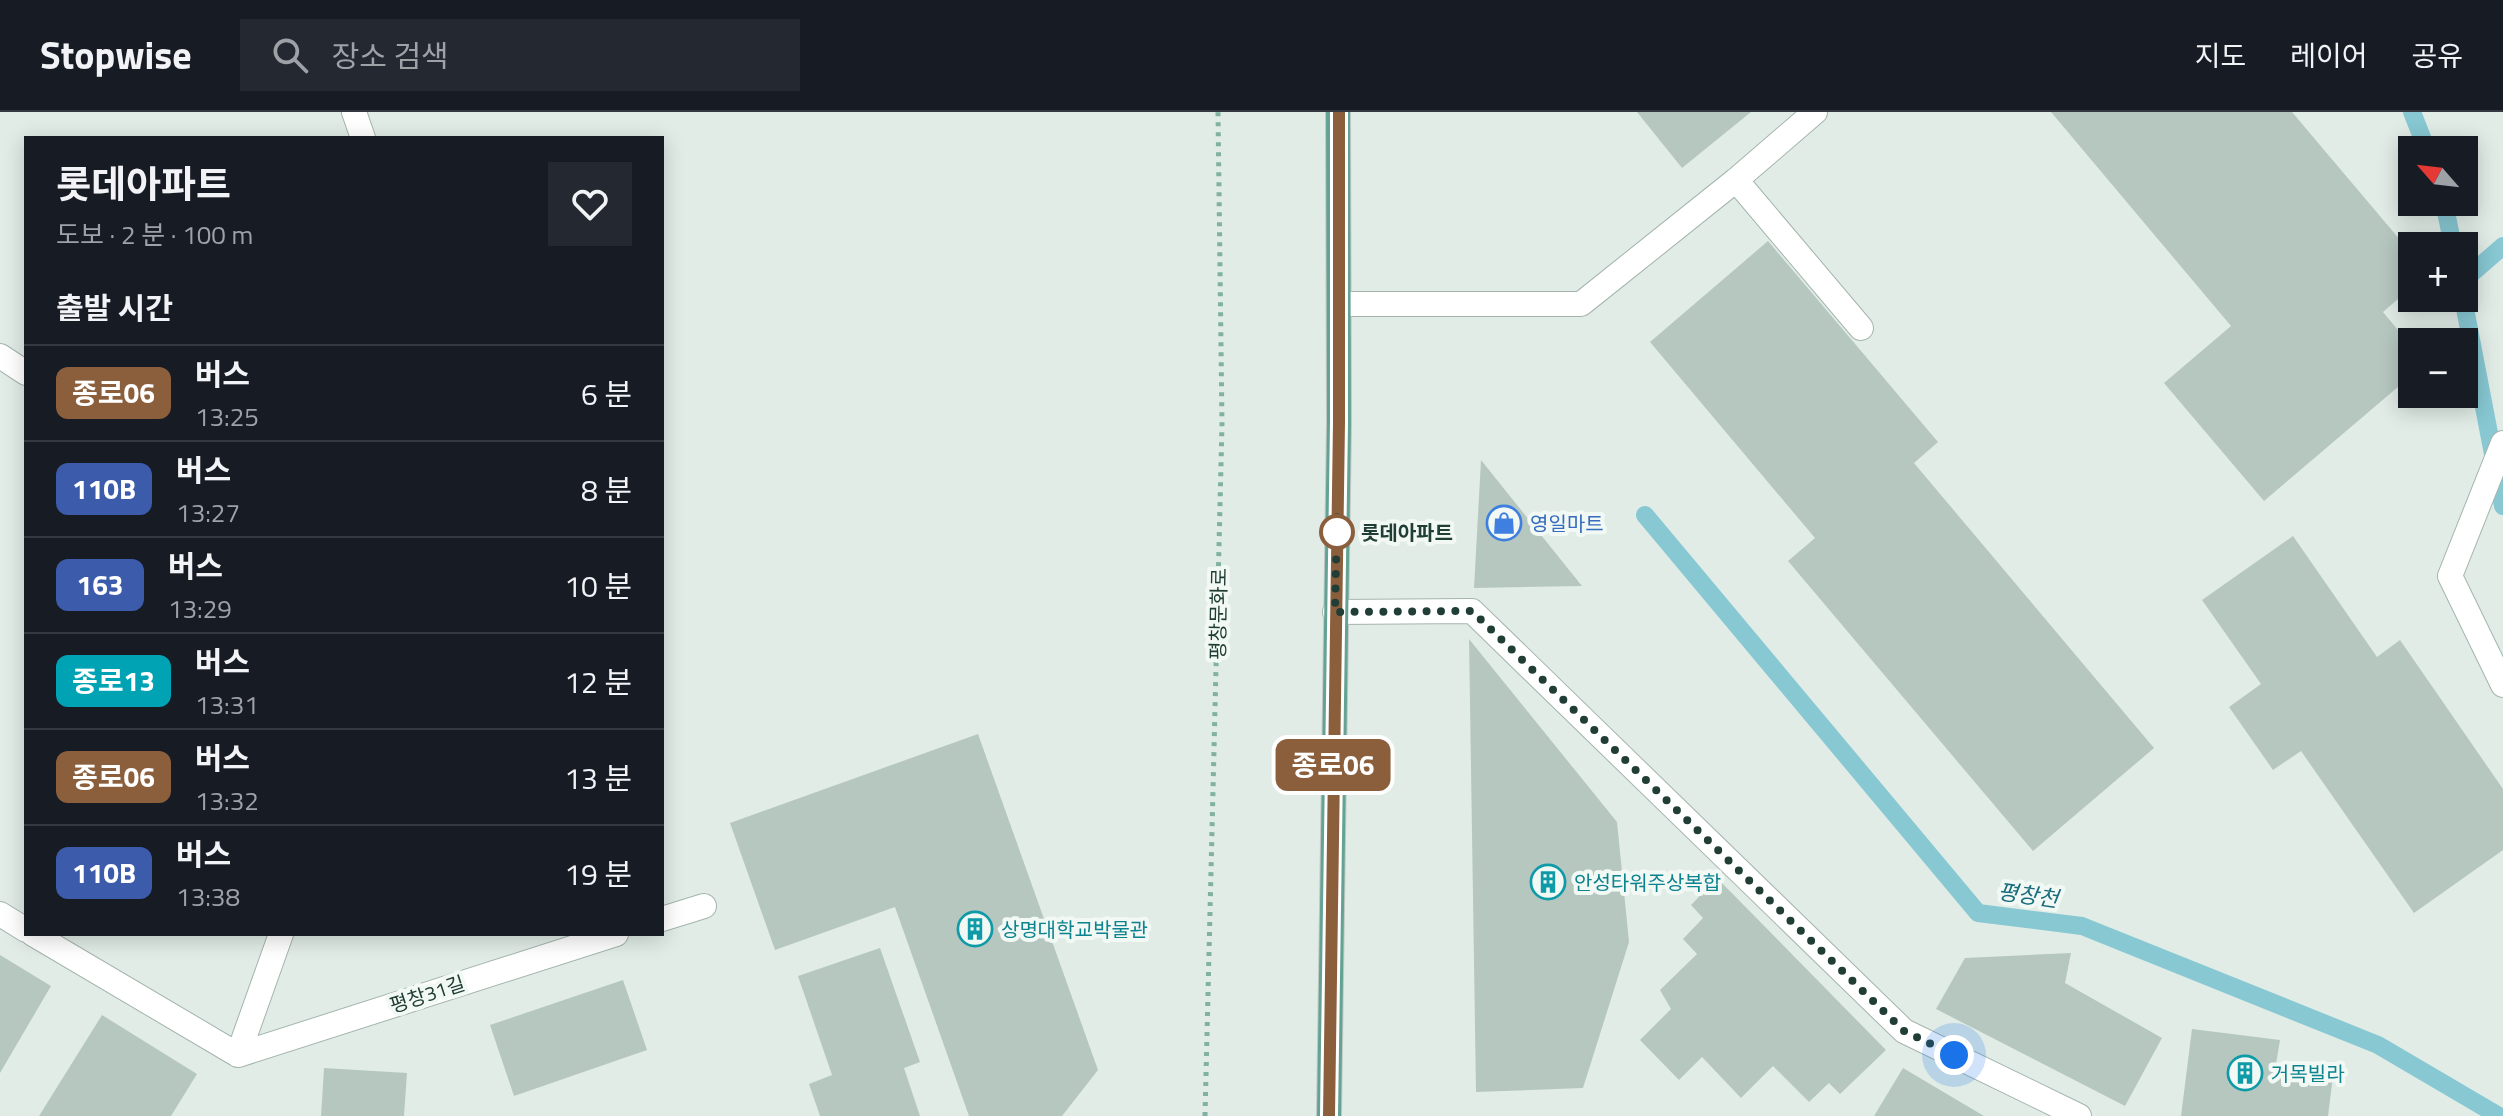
<!DOCTYPE html>
<html lang="ko">
<head>
<meta charset="utf-8">
<style>
	body { margin:0; font-family:"Titillium Web","Noto Sans KR",sans-serif; background:#242831; color:#f1f3f6; height:100vh; display:flex; flex-direction:column; font-size:30px; white-space:nowrap }
	* { box-sizing:border-box; margin:0 }
	p { font-size:26px; color:#9ea1a6 }
	.icon { flex:none; width:44px; height:44px; fill:none; stroke:currentColor; stroke-width:2; stroke-linecap:round; stroke-linejoin:round }
	.map { position:relative; flex:1; overflow:hidden }
	.panel { position:absolute; left:24px; top:24px; width:640px; height:800px; display:flex; flex-direction:column; background:#171b24; border-radius:0px; box-shadow:0 4px 20px #0003 }
	.panel>* { flex:none }
	.badge { padding:0 16px; border-radius:12px; font-size:28px; line-height:52px }
	.needle { width:52px; rotate:298deg }
	.buttons { position:absolute; left:2398px; top:24px; display:grid; gap:16px }
	.buttons a { display:grid; place-items:center; width:80px; height:80px; border-radius:0px; background:#171b24; box-shadow:0 4px 20px #0003; font-size:40px }
	.you { position:absolute; width:40px; height:40px; margin:-20px; border:6px solid #fff; border-radius:50%; background:#1a73e8; box-shadow:0 0 0 12px #1a73e833 }
	.map>.badge { position:absolute; translate:-50% -50%; box-shadow:0 0 0 4px #fff }
	h2 { padding:0 32px; font-size:30px; line-height:72px }
	.round { display:grid; place-items:center; flex:none; width:84px; height:84px; border-radius:0px; background:#242831 }
	.overview { display:flex; align-items:center; justify-content:space-between; height:136px; padding:0 32px }
	h1 { font-size:38px; font-weight:700; line-height:60px }
	ul { padding:0; list-style:none }
	li { display:flex; align-items:center; gap:24px; height:96px; padding:0 32px; border-top:2px solid #363941 }
	li div { flex:1 }
	li b { display:block; font-size:30px }
	li em { font-style:normal }
	li .badge { min-width:88px; font-weight:700; text-align:center }
	header { display:flex; align-items:center; gap:48px; box-sizing:border-box; height:112px; padding:0 40px; background:#171b24; border-bottom:2px solid #363941 }
	header strong { font-size:38px }
	nav { display:flex; gap:44px; margin-inline-start:auto; font-size:28px }
	.search { width:560px; height:72px; background:#242831; display:flex; align-items:center; gap:20px; box-sizing:border-box; padding:0 28px; border-radius:0px; color:#9ea1a6; font-size:30px }
	.map>svg:first-child { display:block }
	.lines { fill:none; stroke-linecap:round; stroke-linejoin:round }
	.stream { stroke:#87c8d3; stroke-width:18 }
	.building { fill:#b6c7c0 }
	.service-casing { stroke:#a4b4ae; stroke-width:26 }
	.minor-casing { stroke:#a4b4ae; stroke-width:26 }
	.primary-casing { stroke:#c1c9c7; stroke-width:26 }
	.path { stroke:#80b1a1; stroke-width:5; stroke-dasharray:4 6; stroke-linecap:butt }
	.service { stroke:#fff; stroke-width:24 }
	.minor { stroke:#fff; stroke-width:24 }
	.primary { stroke:#64a393; stroke-width:24 }
	.line-casing { stroke:#fff; stroke-width:18 }
	.line { stroke:#8b5e3c; stroke-width:12 }
	.walk { stroke:#213e36; stroke-width:8; stroke-dasharray:0 14.4 }
	.stop-dot { fill:#fff; stroke:#8b5e3c; stroke-width:4 }
	.labels { text-anchor:middle; dominant-baseline:central; stroke-width:8; stroke-linejoin:round; paint-order:stroke }
	.shop-label { font-size:20px; fill:#366cbe; stroke:#f2f9f5; text-anchor:start }
	.stop-label { font-size:20px; font-weight:bold; fill:#213e36; stroke:#f2f9f5; text-anchor:start }
	.street-label { font-size:20px; fill:#213e36; stroke:#f2f9f5 }
	.culture-label { font-size:20px; fill:#0d838f; stroke:#f2f9f5; text-anchor:start }
	.water-label { font-size:22px; font-style:italic; fill:#186c7c; stroke:#f2f9f5 }
</style>
</head>
<body>
<header>
<strong>Stopwise</strong>
<div class="search"><svg class="icon" aria-label="search" viewBox="0 0 24 24"><circle cx="10" cy="10" r="6"/><path d="M15 15l6 6"/></svg>장소 검색</div>
<nav><a>지도</a><a>레이어</a><a>공유</a></nav>
</header>
<div class="map">
<svg width="2503" height="1004" viewBox="0 0 2503 1004">
	<rect width="100%" height="100%" fill="#e1ece7"/>
	<g class="lines">
		<path class="stream" d="M2412,0L2427,38
			M2444,90L2453,134
			M2464,168L2503,134
			M2463,186L2503,394
			M1645,403L1978,801L2082,814L2378,933L2499,1004"/>
	</g>
	<path class="building" d="M1637,0H1751L1682,56Z
		M2051,0H2292L2412,142V175L2383,200L2412,235V263L2264,389L2164,271L2231,214Z
		M1768,129L1938,330L1914,351L2154,636L2033,739L1788,449L1815,426L1650,230Z
		M1481,348L1582,474L1474,476Z
		M2293,424L2377,545L2400,528L2503,677V738L2414,801L2301,639L2273,658L2229,595L2261,572L2202,488Z
		M1469,527L1617,710L1629,830L1583,976L1476,980Z
		M978,622L1098,958L1062,1004H969L895,795L775,838L730,711Z
		M1717,766L1886,938L1840,982L1829,971L1809,990L1773,954L1741,986L1702,945L1679,968L1640,928L1671,897L1660,878L1697,842L1683,827L1703,806L1691,793Z
		M880,836L920,950L904,956L920,1004H820L809,972L832,963L798,864Z
		M2071,841L2065,871L2162,926L2125,994L1936,897L1965,846Z
		M0,843L51,874L0,961Z
		M623,868L647,938L514,984L490,913Z
		M102,903L197,962L171,1004H39Z
		M2192,917L2280,928L2275,958L2333,964L2328,1004H2181Z
		M324,956L407,961L404,1004H321Z
		M1903,956L1984,1004H1874Z"/>
	<g class="lines">
		<g class="service-casing">
			<path id="service" d="M1736,68L1861,216
				M1339,192H1581L1736,68L1815,0
				M1335,500L1472,499L1904,919L2079,1004"/>
		</g>
		<g class="minor-casing">
			<path id="minor" d="M354,0L363,26
				M0,244L26,261
				M2503,331L2450,464L2503,573
				M0,802L26,818
				M662,807L704,794
				M33,822L238,943L616,822
				M238,943L281,822"/>
		</g>
		<g class="primary-casing">
			<path id="primary" d="M1329,1004L1339,310L1338,0"/>
		</g>
		<path class="path" d="M1205,1004L1222,312L1218,0"/>
		<use href="#service" class="service"/>
		<use href="#minor" class="minor"/>
		<use href="#primary" class="primary"/>
	</g>
	<g class="lines">
		<g class="line-casing">
			<path id="line" d="M1329,1004L1339,310V0"/>
		</g>
		<use href="#line" class="line"/>
		<path class="walk" d="M1337,420V405L1335,500L1472,499L1904,919L1954,943"/>
	</g>
	<defs>
		<g id="shop-ring" transform="scale(1.8)"><circle r="9.5" fill="#f2f9f5" stroke="#3f7fe0" stroke-width="1.5"/><path d="M-5-2.5h2.3a2.7 3.5 0 0 1 5.4 0H5L5.5 6h-11ZM-1.5-2.5h3a1.5 2.3 0 0 0-3 0Z" fill="#3f7fe0"/></g>
		<g id="building-ring" transform="scale(1.8)"><circle r="9.5" fill="#f2f9f5" stroke="#0f9aa8" stroke-width="1.5"/><path d="M-4-6H4V6H1V3H-1V6H-4ZM-2.5-4.3h1.7v1.8h-1.7ZM.8-4.3h1.7v1.8H.8ZM-2.5-1h1.7V.8h-1.7ZM.8-1h1.7V.8H.8Z" fill="#0f9aa8"/></g>
	</defs>
	<g fill-rule="evenodd">
		<use href="#shop-ring" x="1504" y="411"/>
		<use href="#building-ring" x="1548" y="770"/>
		<use href="#building-ring" x="975" y="817"/>
		<use href="#building-ring" x="2245" y="961"/>
	</g>
	<circle class="stop-dot" cx="1337" cy="420" r="16"/>
	<g class="labels">
		<g class="shop-label">
			<text x="1530" y="411">영일마트</text>
		</g>
		<g class="stop-label">
			<text x="1361" y="420">롯데아파트</text>
		</g>
		<g class="street-label">
			<text transform="translate(1218 502) rotate(-89)">평창문화로</text>
			<text transform="translate(427 882) rotate(-18)">평창31길</text>
		</g>
		<g class="culture-label">
			<text x="1574" y="770">안성타워주상복합</text>
			<text x="1001" y="817">상명대학교박물관</text>
			<text x="2271" y="961">거목빌라</text>
		</g>
		<g class="water-label">
			<text transform="translate(2028 783) rotate(8)">평창천</text>
		</g>
	</g>
</svg>
<div class="buttons">
<a><svg class="needle" viewBox="-14 -14 28 28"><path d="M0-13l5 13h-10z" fill="#e53935"/><path d="M0 13l5-13h-10z" fill="#9ea1a6"/></svg></a>
<a>+</a>
<a>−</a>
</div>
<div class="you" style="left:1954px;top:943px"></div>
<b class="badge" style="left:1333px;top:653px;background:#8b5e3c;color:#fff">종로06</b>
<section class="panel">
<div class="overview"><div><h1>롯데아파트</h1><p>도보 · 2 분 · 100 m</p></div><a class="round"><svg class="icon" aria-label="heart" viewBox="0 0 24 24"><path d="M12 20l-8-8c-3-5 5-10 8-4 3-6 11-1 8 4z"/></svg></a></div>
<h2>출발 시간</h2>
<ul>
<li><span class="badge" style="background:#8b5e3c;color:#fff">종로06</span><div><b>버스</b><p>13:25</p></div><em>6 분</em></li>
<li><span class="badge" style="background:#3d5bab;color:#fff">110B</span><div><b>버스</b><p>13:27</p></div><em>8 분</em></li>
<li><span class="badge" style="background:#3d5bab;color:#fff">163</span><div><b>버스</b><p>13:29</p></div><em>10 분</em></li>
<li><span class="badge" style="background:#00a3b4;color:#fff">종로13</span><div><b>버스</b><p>13:31</p></div><em>12 분</em></li>
<li><span class="badge" style="background:#8b5e3c;color:#fff">종로06</span><div><b>버스</b><p>13:32</p></div><em>13 분</em></li>
<li><span class="badge" style="background:#3d5bab;color:#fff">110B</span><div><b>버스</b><p>13:38</p></div><em>19 분</em></li>
</ul>
</section>
</div>
</body>
</html>
